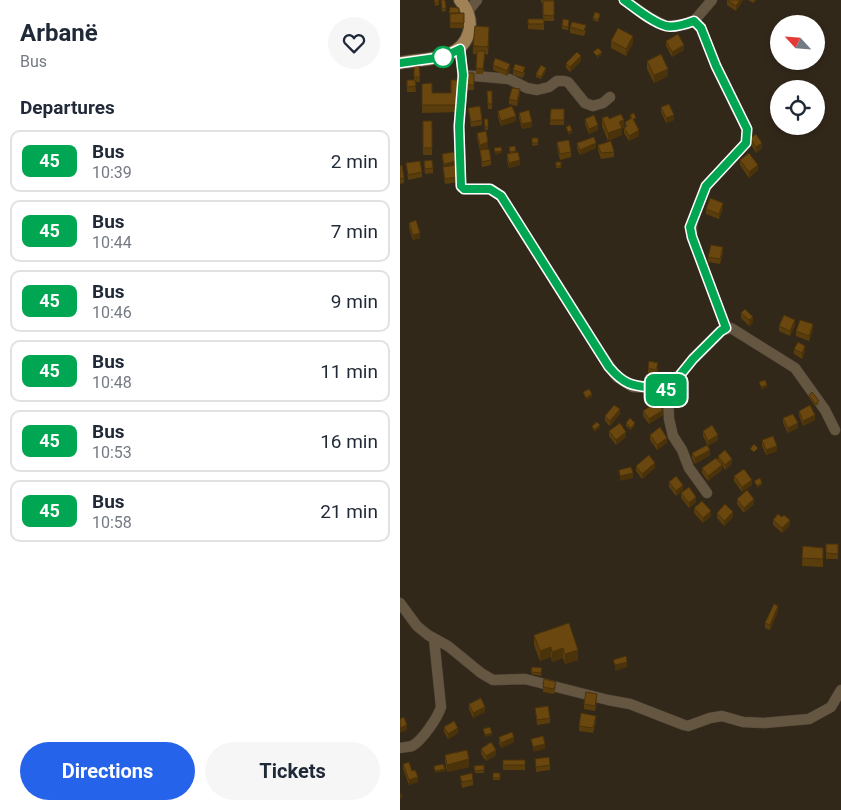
<!DOCTYPE html>
<html lang="en">
<head>
<meta charset="utf-8">
<style>
	body { margin:0; font-family:Roboto,sans-serif; background:#f6f6f7; color:#1f2937; height:100vh; display:flex; flex-direction:column; font-size:19px; white-space:nowrap }
	* { box-sizing:border-box; margin:0 }
	p { font-size:16px; color:#747a83 }
	.icon { flex:none; width:28px; height:28px; fill:none; stroke:currentColor; stroke-width:2; stroke-linecap:round; stroke-linejoin:round }
	.map { position:relative; flex:1; overflow:hidden }
	.side { display:flex; flex-direction:column; background:#fff; width:400px }
	.side>* { flex:none }
	.badge { padding:0 10px; border-radius:8px; font-size:18px; line-height:32px }
	.needle { width:32px; rotate:296deg }
	.buttons { position:absolute; left:370px; top:15px; display:grid; gap:10px }
	.buttons a { display:grid; place-items:center; width:55px; height:55px; border-radius:50%; background:#fff; box-shadow:0 2px 8px #0003; font-size:25px }
	.map>.badge { position:absolute; translate:-50% -50%; box-shadow:0 0 0 2px #fff }
	h2 { padding:0 20px; font-size:19px; line-height:45px }
	.round { display:grid; place-items:center; flex:none; width:52px; height:52px; border-radius:26px; background:#f6f6f7 }
	.head { display:flex; align-items:center; justify-content:space-between; height:85px; padding:0 20px }
	h1 { font-size:24px; font-weight:700; line-height:38px }
	.cta { display:flex; gap:10px; margin-top:auto; padding:10px 20px }
	.cta a { flex:1; height:58px; border-radius:30px; background:#2563eb; color:#fff; font-size:20px; font-weight:700; line-height:58px; text-align:center }
	.cta a+a { background:#f6f6f7; color:#1f2937 }
	ul { padding:0; list-style:none }
	li { display:flex; align-items:center; gap:15px; height:62px; margin:0 10px 8px; padding:0 10px; border:2px solid #e0e1e3; border-radius:10px }
	li div { flex:1 }
	li b { display:block; font-size:19px }
	li em { font-style:normal }
	li .badge { min-width:55px; font-weight:700; text-align:center }
	main { display:flex; flex:1; min-height:0 }
	.map>svg:first-child { display:block }
	.lines { fill:none; stroke-linecap:round; stroke-linejoin:round }
	.minor-casing { stroke:#504639; stroke-width:11 }
	.major-casing { stroke:#504639; stroke-width:14 }
	.minor { stroke:#655642; stroke-width:10 }
	.major { stroke:#a08256; stroke-width:12 }
	.wall { fill:#5a3d0c }
	.shaded-wall { fill:#4a320a }
	.building { fill:#69470e; stroke:#4a320a }
	.line-casing { stroke:#fff; stroke-width:11 }
	.line { stroke:#00a651; stroke-width:8 }
	.stop-dot { fill:#fff; stroke:#00a651; stroke-width:2.5 }
</style>
</head>
<body>
<main>
<section class="side">
<div class="head"><div><h1>Arbanë</h1><p>Bus</p></div><a class="round"><svg class="icon" aria-label="heart" viewBox="0 0 24 24"><path d="M12 20l-8-8c-3-5 5-10 8-4 3-6 11-1 8 4z"/></svg></a></div>
<h2>Departures</h2>
<ul>
<li><span class="badge" style="background:#00a651;color:#fff">45</span><div><b>Bus</b><p>10:39</p></div><em>2 min</em></li>
<li><span class="badge" style="background:#00a651;color:#fff">45</span><div><b>Bus</b><p>10:44</p></div><em>7 min</em></li>
<li><span class="badge" style="background:#00a651;color:#fff">45</span><div><b>Bus</b><p>10:46</p></div><em>9 min</em></li>
<li><span class="badge" style="background:#00a651;color:#fff">45</span><div><b>Bus</b><p>10:48</p></div><em>11 min</em></li>
<li><span class="badge" style="background:#00a651;color:#fff">45</span><div><b>Bus</b><p>10:53</p></div><em>16 min</em></li>
<li><span class="badge" style="background:#00a651;color:#fff">45</span><div><b>Bus</b><p>10:58</p></div><em>21 min</em></li>
</ul>
<div class="cta"><a>Directions</a><a>Tickets</a></div>
</section>
<div class="map">
<svg width="441" height="810" viewBox="0 0 441 810">
	<rect width="100%" height="100%" fill="#32281a"/>
	<g class="lines">
		<g class="minor-casing">
			<path id="minor" d="M224,0L249,17L266,26L287,24L294,21L312,0
				M68,11L77,0
				M294,21L301,28L316,66L347,129L346,143L306,186L292,222V237L326,328
				M60,49L63,75L59,126L61,187L64,189H91L101,196L199,351L217,377L233,387L256,388L268,390
				M63,75L109,79L127,88L137,90L149,87L157,81H164L168,82L185,103L193,106L203,103L210,97
				M307,493L289,468L282,450L273,436L269,419L268,390L272,384L293,359L321,331L331,328L395,368L425,410L435,430
				M0,603L17,626L28,635L48,646L81,673L93,680L125,679L208,700L230,704L284,725L288,726L310,718L322,716L343,722L364,723L409,719L431,707L441,690
				M0,748C4,747 9,747 12,746C22,741 38,717 41,707L34,639"/>
		</g>
		<g class="major-casing">
			<path id="major" d="M0,63C24,58 61,62 69,32C72,20 68,10 60,0"/>
		</g>
		<use href="#minor" class="minor"/>
		<use href="#major" class="major"/>
	</g>
	<path class="wall" d="M34,0H39V5L35,6Z
		M41,0H45L46,11L42,12Z
		M141,0H154V21H144V30L128,29V19H143V3H141Z
		M327,0H343L336,11L327,5Z
		M348,0H356L353,3Z
		M50,7L59,13H64V28H50Z
		M200,16L198,22L193,20V18Z
		M169,23L168,30L162,29V26Z
		M170,27L186,31L184,36L170,33Z
		M89,34L88,55L85,54L83,74H76L77,54H73V46Z
		M211,41L233,43L226,56L211,48Z
		M266,41L284,50L272,57L266,46Z
		M14,60H19L20,82H15L16,92H7V80H14Z
		M181,61L170,72L166,68V63Z
		M247,61L268,76L254,83L247,69Z
		M93,65L110,69L107,76L93,70Z
		M113,70L125,72L123,78L113,75Z
		M146,71L141,79L136,77V74Z
		M66,73H74V90H67Z
		M59,80V112L22,113V84L32,93H51Z
		M87,91L92,104V109H88Z
		M120,94L117,106L109,104V99Z
		M261,107L274,120L266,123L261,112Z
		M68,108L82,120V125L71,127Z
		M151,109H164V125H150Z
		M98,111L116,121L101,126L98,117Z
		M119,113L132,127L122,129L119,118Z
		M230,115L236,123H235L239,136L229,141L224,133V128L222,129V135L208,141L202,126V118L209,119L224,128L225,127V122L230,119Z
		M84,119H88V130H85Z
		M185,119L198,130L189,134L185,124Z
		M23,121H32V155H23Z
		M77,133L88,148L80,150L77,138Z
		M138,138V145L132,146V141Z
		M350,138L362,148L356,153L350,143Z
		M157,142L171,152V157L160,160L157,147Z
		M177,143L196,148L180,155L177,148Z
		M198,145L214,152V157L201,159L198,150Z
		M109,147L116,152L120,165L109,168L107,160V154H110Z
		M80,150L91,160V165L82,167Z
		M42,154L56,165L59,177V182L45,184L43,172V167H44L42,159Z
		M340,160L358,170L349,178L340,165Z
		M24,161L33,168V173L25,174Z
		M156,162H161V168H156Z
		M6,163L22,172V177L8,180Z
		M0,166L4,178V183L0,184Z
		M323,208L319,219L306,214V209Z
		M9,223L20,238L13,240L9,228Z
		M323,252L320,264L308,262V257Z
		M341,313L353,322L349,326L341,318Z
		M395,325L390,336L379,331V326Z
		M413,330L409,341L396,336V331Z
		M394,349L405,351L402,359L394,354Z
		M248,368H258L256,375L248,373Z
		M409,395L419,404L415,406L409,397Z
		M243,411L263,415L249,424L243,416Z
		M399,411L415,420L403,426L399,416Z
		M220,414L210,426L205,421V416Z
		M383,418L398,428L388,433L383,423Z
		M226,423L235,425L231,430L226,426Z
		M209,431L226,437L216,445L209,436Z
		M303,431L318,440L308,446L303,436Z
		M250,435L267,443L257,450L250,440Z
		M362,440L377,451L366,455L362,446Z
		M292,453L310,455L295,464L292,458Z
		M318,456L332,464L325,470L322,465V470L308,481L302,473V468L318,460Z
		M236,466L255,468L242,479L236,471Z
		M334,476L352,485L342,492L334,481Z
		M269,482L283,490L276,496L269,487Z
		M281,493L296,502L289,508L281,498Z
		M337,499L354,504L344,513L337,504Z
		M294,508L311,516L303,523L294,513Z
		M317,513L333,517L324,526L317,518Z
		M382,517L390,525L382,533L373,525V520Z
		M426,544H438V559H426Z
		M403,546L423,555V567L402,566Z
		M378,611L370,630L365,628V623Z
		M169,623L178,660L165,664L163,658L152,662L151,657L140,661L134,645V635Z
		M132,667L142,668L141,676L131,674Z
		M143,687H156L154,694L143,692Z
		M197,699L195,711L184,709V704Z
		M69,704L85,712L73,718L69,709Z
		M135,708L150,718V723L137,725Z
		M196,721L193,733L179,731V726Z
		M44,727L58,733L48,739L44,732Z
		M99,737L114,742L101,748L99,743Z
		M81,749L96,755L86,761L81,754Z
		M45,755L69,767L47,772L45,762Z
		M135,759L150,765V770L136,772Z
		M103,760H125V770H103Z
		M3,764L18,782L9,785L3,769Z
		M84,765V773H75L74,766Z
		M93,773H100V780H93Z
		M60,776L73,780V785L62,788Z"/>
	<path class="shaded-wall" d="M340,0H343L336,11V6Z
		M233,36V43L226,56V49Z
		M284,45V50L272,57V52Z
		M202,52V54L197,59V56Z
		M181,56V61L170,72V67Z
		M110,64V69L107,76V71Z
		M146,68V71L141,79V77Z
		M268,69V76L254,83V75Z
		M120,89V94L117,106V101Z
		M274,115V120L266,123V118Z
		M116,116V121L101,126V121Z
		M224,120V128L222,129V135L208,141V133L219,122Z
		M132,122V127L122,129V124Z
		M198,125V130L189,134V129Z
		M172,130V133L168,135V132Z
		M239,130V136L229,141V136Z
		M88,142V148L80,150V145Z
		M196,143V148L180,155V150Z
		M362,143V148L356,153V147Z
		M102,151V153L95,155V152Z
		M120,160V165L109,168V163Z
		M56,161V166L44,169V164Z
		M358,165V170L349,178V172Z
		M323,203V208L319,219V214Z
		M20,233V238L13,240V235Z
		M353,317V322L349,326V320Z
		M395,320V325L390,336V331Z
		M413,324V330L409,341V336Z
		M405,346V351L402,359V353Z
		M367,385V387L361,390V387Z
		M192,394V397L186,400V398Z
		M220,409V414L210,426V421Z
		M263,410V415L249,424V419Z
		M415,415V420L403,426V421Z
		M235,423V425L231,430V428Z
		M398,423V428L388,433V428Z
		M200,425V428L194,432V430Z
		M226,432V437L216,445V440Z
		M318,435V440L308,446V441Z
		M267,438V443L257,450V445Z
		M377,446V451L366,455V450Z
		M310,450V455L295,464V458Z
		M332,459V464L325,470V465Z
		M255,463V468L242,479V474Z
		M322,465V470L308,481V476Z
		M233,473V478L220,481V476Z
		M352,480V485L342,492V487Z
		M362,483V485L357,488V486Z
		M283,485V490L276,496V491Z
		M296,497V502L289,508V503Z
		M354,499V504L344,513V508Z
		M311,511V516L303,523V518Z
		M333,512V517L324,526V521Z
		M390,520V525L382,533V528Z
		M378,606V611L370,630V625Z
		M151,647V657L140,661V651Z
		M163,648V658L152,662V652Z
		M178,650V660L165,664V654Z
		M227,662V667L215,671V665Z
		M85,707V712L73,718V713Z
		M7,725V730L0,733V728Z
		M58,728V733L48,739V734Z
		M92,733V735L85,737V735Z
		M114,737V742L101,748V743Z
		M145,744V749L133,752V747Z
		M96,750V755L86,761V756Z
		M69,759V767L47,772V765Z
		M45,769V771L35,773V771Z
		M18,777V782L9,785V780Z
		M2,793V798L0,799V794Z"/>
	<path class="building" d="M34,0H39V2L35,3Z
		M41,0H45L46,8L42,9Z
		M327,0H340L336,6Z
		M143,1H154V16L143,15Z
		M50,7L59,8V13H49Z
		M195,12L200,14L198,20L193,18Z
		M64,13V23H50V14Z
		M128,19H144V24H128Z
		M163,19L169,20L168,27L162,26Z
		M172,22L186,25L184,31L170,27Z
		M75,26L89,27L88,47L73,46Z
		M218,28L233,36L226,49L211,41Z
		M278,34L284,45L272,52L266,41Z
		M198,48L202,52L197,56L193,52Z
		M77,51H85L83,69L76,68Z
		M177,52L181,56L170,67L166,63Z
		M261,54L268,69L254,75L247,61Z
		M95,58L110,64L107,71L93,65Z
		M14,60H19L20,77H14Z
		M115,64L125,67L123,73L113,70Z
		M141,65L146,68L141,77L136,74Z
		M66,73H74V85H67Z
		M7,80H15L16,86L7,87Z
		M51,80H59V105H22V84L32,83V93H51Z
		M112,88L120,89L117,101L109,99Z
		M87,91H92V104H88Z
		M269,104L274,115L266,118L261,107Z
		M80,106L82,120L71,122L68,108Z
		M112,106L116,116L101,121L98,111Z
		M151,109H164V120H150Z
		M129,110L132,122L122,124L119,113Z
		M234,113L236,118L233,119L239,130L229,136L224,128L227,126L225,122L232,118L230,115Z
		M221,114L224,120L219,122L222,128L208,133L202,118L208,116L209,119Z
		M194,115L198,125L189,129L185,119Z
		M84,119H88V127H85Z
		M23,121H32V148H23Z
		M170,125L172,130L168,132L166,127Z
		M86,131L88,142L80,145L77,133Z
		M356,134L362,143L356,147L350,138Z
		M194,137L196,143L180,150L177,143Z
		M132,138H138V143H132Z
		M169,140L171,152L160,154L157,142Z
		M211,141L214,152L201,153L198,145Z
		M115,146L116,151L110,152L109,147Z
		M101,147L102,151L95,152L94,148Z
		M89,149L91,160L82,162L80,150Z
		M54,152L56,161L44,164L42,154Z
		M118,152L120,160L109,163L107,154Z
		M349,153L358,165L349,172L340,160Z
		M32,160L33,168L25,169L24,161Z
		M20,161L22,172L8,175L6,163Z
		M156,162H161V166H156Z
		M2,165L4,178L0,179V166Z
		M56,165L59,177L45,179L43,167Z
		M310,198L323,203L319,214L306,209Z
		M16,220L20,233L13,235L9,223Z
		M311,245L323,247L320,259L308,257Z
		M345,309L353,317L349,320L341,313Z
		M384,315L395,320L390,331L379,326Z
		M400,320L413,324L409,336L396,331Z
		M398,342L405,346L402,353L394,349Z
		M249,361L258,363L256,370L248,368Z
		M365,380L367,385L361,387L359,382Z
		M189,389L192,394L186,398L183,392Z
		M412,392L419,401L415,404L409,395Z
		M257,402L263,410L249,419L243,411Z
		M214,405L220,409L210,421L205,416Z
		M410,405L415,415L403,421L399,411Z
		M393,414L398,423L388,428L383,418Z
		M230,418L235,423L231,428L226,423Z
		M197,422L200,425L194,430L192,426Z
		M220,423L226,432L216,440L209,431Z
		M312,425L318,435L308,441L303,431Z
		M260,427L267,438L257,445L250,435Z
		M373,436L377,446L366,450L362,440Z
		M354,444L358,448L354,452L350,449Z
		M307,445L310,450L295,458L292,453Z
		M325,450L332,459L325,465L318,456Z
		M249,455L255,463L242,474L236,466Z
		M316,458L322,465L308,476L302,468Z
		M231,467L233,473L220,476L219,470Z
		M344,469L352,480L342,487L334,476Z
		M276,476L283,485L276,491L269,482Z
		M360,478L362,483L357,486L354,481Z
		M289,487L296,497L289,503L281,493Z
		M347,490L354,499L344,508L337,499Z
		M302,501L311,511L303,518L294,508Z
		M325,504L333,512L324,521L317,513Z
		M378,514L382,517L384,515L390,520L382,528L373,520Z
		M426,544H438V554L426,553Z
		M403,546L423,548V559L402,558Z
		M374,604L378,606L370,625L365,623Z
		M169,623L178,650L165,654L163,648L152,652L151,647L140,651L134,635Z
		M226,656L227,662L215,665L213,660Z
		M132,667L142,668L141,673L131,672Z
		M144,679L156,682L154,689L143,687Z
		M186,692L197,694L195,706L184,704Z
		M81,698L85,707L73,713L69,704Z
		M148,706L150,718L137,720L135,708Z
		M181,713L196,716L193,728L179,726Z
		M4,717L7,725L0,728V719Z
		M54,721L58,728L48,734L44,727Z
		M90,727L92,733L85,735L83,729Z
		M112,732L114,737L101,743L99,737Z
		M143,736L145,744L133,747L131,739Z
		M91,742L96,750L86,756L81,749Z
		M67,750L69,759L47,765L45,755Z
		M149,757L150,765L136,767L135,759Z
		M103,760H125V765H103Z
		M9,762L12,771L15,770L18,777L9,780L3,764Z
		M43,764L45,769L35,771L34,766Z
		M84,765V770L75,771L74,766Z
		M72,773L73,780L62,782L60,776Z
		M93,773H100V778H93Z"/>
	<g class="lines">
		<g class="line-casing">
			<path id="line" d="M0,63L43,57L60,49L63,75L59,126L61,186L64,189H90L101,196L209,367C230,392 240,384 268,390L293,359L321,331L326,328L292,237L290,227L292,222L306,186L346,143L347,129L316,66L301,28L294,21C286,24 275,28 266,26C253,23 235,8 224,0"/>
		</g>
		<use href="#line" class="line"/>
	</g>
	<circle class="stop-dot" cx="43" cy="57" r="10"/>
</svg>
<div class="buttons">
<a><svg class="needle" viewBox="-14 -14 28 28"><path d="M0-13l5 13h-10z" fill="#e53935"/><path d="M0 13l5-13h-10z" fill="#747a83"/></svg></a>
<a><svg class="icon" aria-label="locate" viewBox="0 0 24 24"><circle cx="12" cy="12" r="6"/><path d="M12 2v4M12 18v4M2 12h4M18 12h4"/></svg></a>
</div>
<b class="badge" style="left:266px;top:390px;background:#00a651;color:#fff">45</b>
</div>
</main>
</body>
</html>
